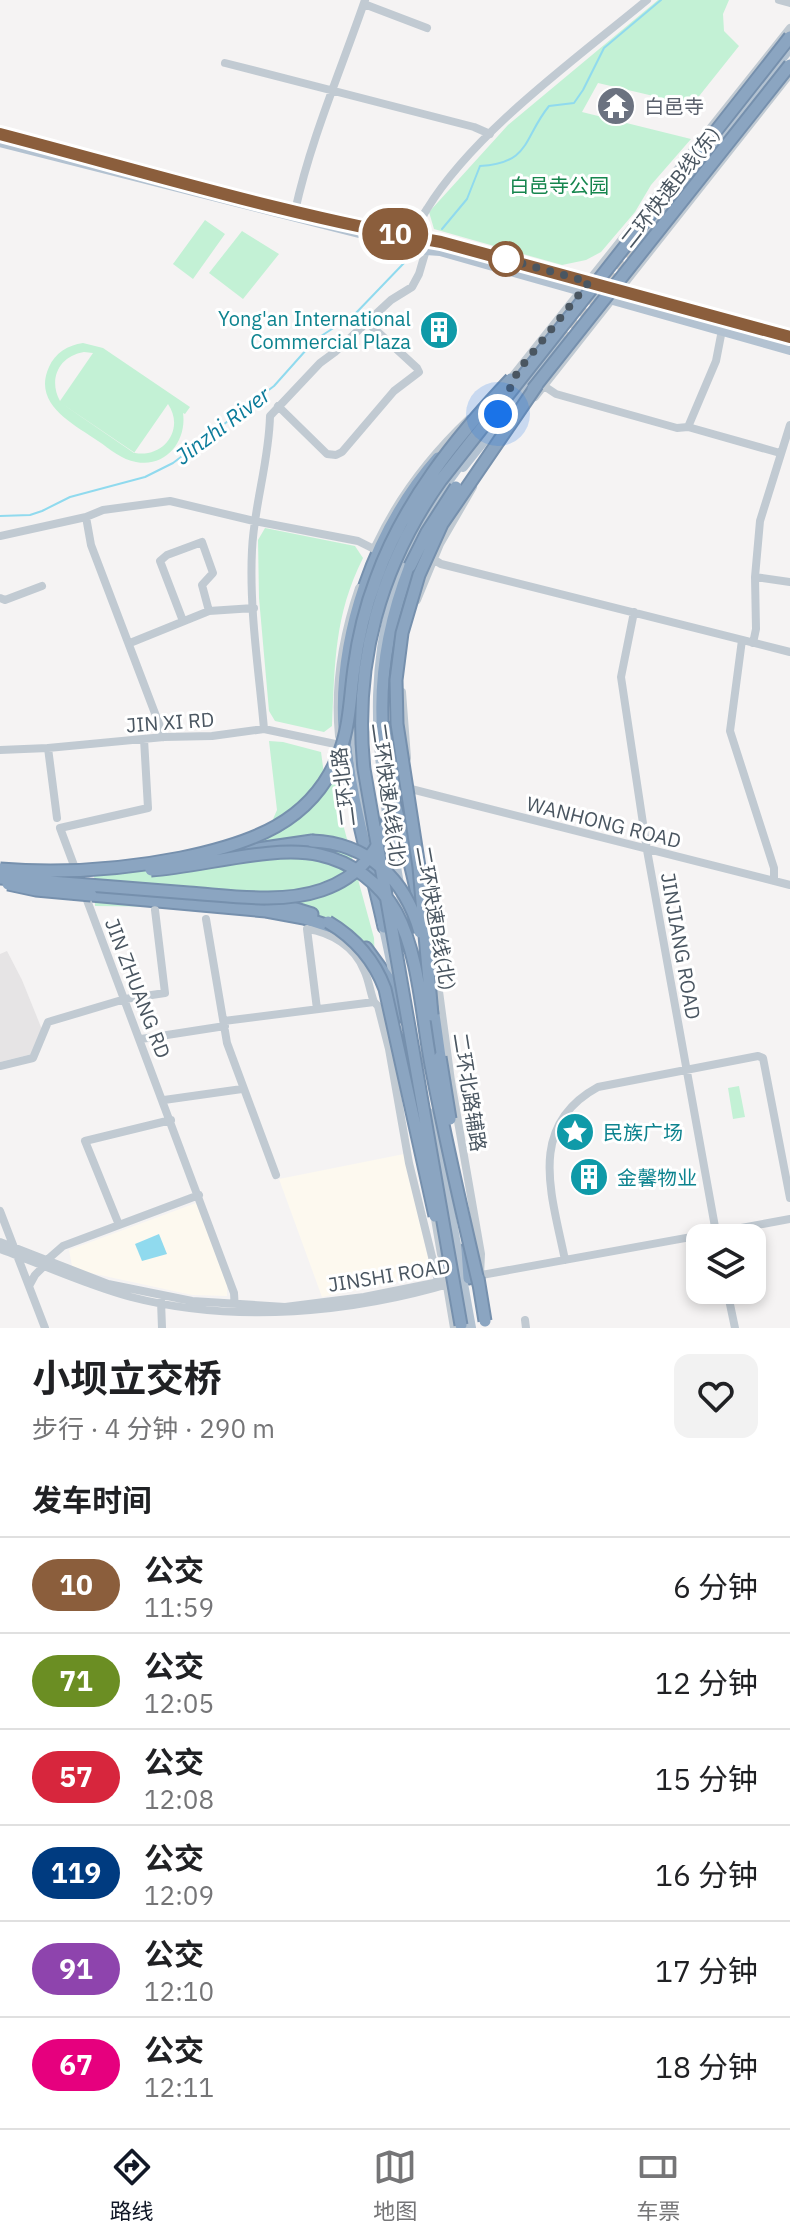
<!DOCTYPE html>
<html lang="zh">
<head>
<meta charset="utf-8">
<style>
	body { margin:0; font-family:"IBM Plex Sans","Noto Sans SC",sans-serif; background:#f2f2f2; color:#202124; height:100vh; display:flex; flex-direction:column; font-size:30px; white-space:nowrap }
	* { box-sizing:border-box; margin:0 }
	p { font-size:26px; color:#757577 }
	.icon { flex:none; width:44px; height:44px; fill:none; stroke:currentColor; stroke-width:2; stroke-linecap:round; stroke-linejoin:round }
	.map { position:relative; height:1328px; overflow:hidden }
	.sheet { display:flex; flex-direction:column; background:#fff; flex:1 }
	.sheet>* { flex:none }
	.badge { padding:0 16px; border-radius:26px; font-size:28px; line-height:52px }
	.tools { position:absolute; left:686px; top:1224px; display:grid; gap:16px }
	.tools a { display:grid; place-items:center; width:80px; height:80px; border-radius:16px; background:#fff; box-shadow:0 4px 12px #0003; font-size:40px }
	.you { position:absolute; width:40px; height:40px; margin:-20px; border:6px solid #fff; border-radius:50%; background:#1a73e8; box-shadow:0 0 0 12px #1a73e833 }
	.map>.badge { position:absolute; translate:-50% -50%; box-shadow:0 0 0 4px #fff }
	h2 { padding:0 32px; font-size:30px; line-height:72px }
	.round { display:grid; place-items:center; flex:none; width:84px; height:84px; border-radius:16px; background:#f2f2f2 }
	.summary { display:flex; align-items:center; justify-content:space-between; height:136px; padding:0 32px }
	h1 { font-size:38px; font-weight:700; line-height:60px }
	ul { padding:0; list-style:none }
	li { display:flex; align-items:center; gap:24px; height:96px; padding:0 32px; border-top:2px solid #e0e0e0 }
	li div { flex:1 }
	li b { display:block; font-size:30px }
	li em { font-style:normal }
	li .badge { min-width:88px; font-weight:700; text-align:center }
	.menu { display:flex; justify-content:space-around; align-items:center; height:112px; border-top:2px solid #e0e0e0; background:#fff; font-size:22px; color:#757577 }
	.menu a { display:grid; justify-items:center; gap:4px }
	.menu .on { color:#111827 }
	.map>svg:first-child { display:block }
	.commercial { fill:#fdf9ef }
	.education { fill:#e6e4e5 }
	.green { fill:#c3f1d5; fill-rule:evenodd }
	.water { fill:#90daee }
	.lines { fill:none; stroke-linecap:round; stroke-linejoin:round }
	.stream { stroke:#90daee; stroke-width:2 }
	.major-tunnel { stroke:#caccce; stroke-width:10; stroke-dasharray:10 5; stroke-linecap:butt }
	.highway-casing { stroke:#7690ad; stroke-width:15 }
	.minor { stroke:#c1cad2; stroke-width:8 }
	.major { stroke:#b3c2d1; stroke-width:10 }
	.highway { stroke:#8ba5c1; stroke-width:11 }
	.highway-bridge-casing { stroke:#7690ad; stroke-width:15; stroke-linecap:butt }
	.highway-bridge { stroke:#8ba5c1; stroke-width:11 }
	.line-casing { stroke:#fff; stroke-width:18 }
	.line { stroke:#8b5e3c; stroke-width:12 }
	.walk { stroke:#4a5661; stroke-width:8; stroke-dasharray:0 14.4 }
	.stop-dot { fill:#fff; stroke:#8b5e3c; stroke-width:4 }
	.labels { text-anchor:middle; dominant-baseline:central; stroke-width:6; stroke-linejoin:round; paint-order:stroke }
	.worship-label { font-size:20px; fill:#5b616d; stroke:#fff; text-anchor:start }
	.park-label { font-size:20px; fill:#17864f; stroke:#fff }
	.street-label { font-size:20px; fill:#4a5661; stroke:#fff }
	.culture-label { font-size:20px; fill:#0d838f; stroke:#fff; text-anchor:start }
	.water-label { font-size:22px; font-style:italic; fill:#0c7c9b; stroke:#fff }
</style>
</head>
<body>
<div class="map">
<svg width="790" height="1328" viewBox="0 0 790 1328">
	<rect width="100%" height="100%" fill="#f5f3f3"/>
	<path class="commercial" d="M404,1154L432,1275L322,1297L279,1179Z
		M196,1203L227,1282V1296L192,1295L86,1272L72,1266L69,1250Z"/>
	<path class="education" d="M7,951L22,980L43,1032L32,1054L0,1062V954Z"/>
	<path class="green" d="M658,0H729L723,14L724,31L739,46L692,105L598,83L582,112L691,139L651,185L635,212L601,252L586,260L562,265L434,229L429,212L508,125Z
		M205,220L225,234L193,279L173,264Z
		M242,231L279,254L243,299L209,273Z
		M83,343L103,348L190,407L185,414L183,413C187,441 166,468 136,462C122,460 110,449 98,441C73,424 32,404 49,367C55,353 68,345 83,343ZM84,352L93,353L60,401C48,379 59,356 84,352ZM61,403L134,453L168,404C185,429 164,458 135,453Z
		M265,528L355,546L363,558C334,616 335,663 332,726L324,732L275,721L269,711L259,598L258,540Z
		M269,741L283,742L321,752L324,774L337,773L344,828L374,938L375,960L344,938L303,916L262,908L95,906L94,870L240,839L270,826L277,810Z
		M739,1086L745,1117L733,1119L728,1088Z"/>
	<path class="water" d="M159,1234L167,1254L142,1261L135,1244Z"/>
	<g class="lines">
		<path class="stream" d="M442,229L467,199L480,166C531,163 523,138 549,106L574,103L583,90L604,48L661,0
			M0,516L30,515L42,511L70,497L145,477L173,463L274,386L315,340L355,314L404,263"/>
		<path class="major-tunnel" d="M563,341L640,244"/>
		<g class="highway-casing">
			<path id="highway" d="M410,566C385,630 375,699 387,767C394,810 409,852 417,894
				M393,778L394,727
				M209,856L312,841
				M91,895L266,911L304,918L335,928
				M267,900L312,914
				M384,927C370,862 349,796 344,729C338,635 375,529 438,458
				M366,948L390,981L404,1017
				M433,1007L440,1057
				M467,1249L469,1278"/>
		</g>
		<path class="minor" d="M779,0L790,3
			M364,4L427,28
			M225,63L474,127L490,134
			M295,211C311,138 341,70 365,0
			M416,238C419,228 421,217 427,209C475,131 576,59 647,0
			M508,382L790,28
			M544,386L556,394L677,428L688,427L780,453
			M535,397L790,74
			M278,406L327,454L336,455L342,452L394,391L419,372L417,368L367,322
			M688,427L716,361L722,330
			M86,517L91,545L164,737
			M0,536L86,517L103,510L170,501L254,521L358,541L374,549
			M376,545C399,496 430,456 469,419
			M433,559L441,564L790,652
			M755,577L790,582
			M0,598L5,600L42,586
			M417,600L440,544L473,487
			M634,612L621,677L647,850L717,1238
			M183,621L160,561L167,555L202,542L213,573L202,585L209,611
			M742,640L730,731L774,868V881
			M130,643L209,611L254,608
			M753,643L756,629L755,577L760,521L790,425
			M402,692L407,758
			M264,729C259,671 249,610 252,550C254,505 269,462 270,416L320,363L335,352L391,300L412,287L419,274L426,250
			M339,736C334,685 343,635 359,588
			M144,739L148,808L60,828L234,1293L235,1310
			M48,748L57,818
			M0,750L48,748L164,737L212,736L264,729L340,745
			M411,789L790,885
			M426,894L451,1081L481,1254L480,1276
			M206,919L227,1043L276,1175
			M317,1009L307,929C331,932 355,947 364,970C369,980 370,992 374,1002
			M224,1021L374,1002L378,1006L389,1049L409,1163L438,1281
			M141,1039L225,1026
			M0,1066L33,1058L48,1022L125,999L165,993L155,910
			M164,1100L242,1089
			M0,1211L45,1328
			M434,1213L441,1254
			M119,1225L85,1141L171,1120
			M0,1242L108,1284L192,1301L285,1307L364,1297L449,1280
			M0,1249C44,1265 86,1285 131,1297C235,1324 353,1313 455,1282
			M47,1260L63,1246L199,1195
			M565,1260C552,1195 526,1126 598,1087L758,1056L763,1058L790,1198
			M476,1276L790,1219
			M446,1280L454,1328
			M29,1286L35,1275L44,1266
			M727,1290L735,1328
			M161,1301L162,1328
			M525,1320L526,1328"/>
		<path class="major" d="M0,134L295,211L441,242L790,337
			M0,142L426,250L440,251L790,350
			M637,241L790,48
			M492,425L560,338
			M463,467L498,423
			M431,505L464,459
			M358,689L356,745L368,840
			M382,919L397,989
			M407,928C380,776 346,642 438,503
			M429,1113L446,1189L471,1328
			M444,1271L445,1246"/>
		<use href="#highway" class="highway"/>
		<g class="highway-bridge-casing">
			<path id="highway-bridge" d="M533,389L790,65
				M410,566L427,532L456,487
				M312,841C368,843 405,879 420,932
				M0,869C62,874 120,870 181,858C249,844 314,823 340,751C350,724 350,696 354,668C358,638 365,608 376,579C403,503 456,437 511,379
				M151,870C201,867 274,844 320,855C352,862 380,883 396,912C419,954 422,1017 431,1065C445,1139 462,1212 479,1285
				M0,878C63,883 126,888 189,893C232,896 281,904 322,890C360,877 382,848 390,811
				M8,884L36,890L91,895
				M328,922C355,938 374,959 385,989L435,1216
				M432,1015L419,867L397,724L396,680L402,633L419,575L442,524L537,385
				M440,1057L450,1119
				M478,1278L485,1321
				M461,1325L364,769C353,664 380,566 441,480L790,37"/>
		</g>
		<use href="#highway-bridge" class="highway-bridge"/>
	</g>
	<g class="lines">
		<g class="line-casing">
			<path id="line" d="M0,134C146,172 292,217 441,242L790,337"/>
		</g>
		<use href="#line" class="line"/>
		<path class="walk" d="M498,414L518,371L589,282L506,259"/>
	</g>
	<defs>
		<g id="temple-disc" transform="scale(2)"><circle r="9.5" fill="#6b7280" stroke="#fff"/><path d="M0-6L5-2H3V0L6.5 2.5H4V6H1.5V3h-3V6H-4V2.5H-6.5L-3 0V-2H-5Z" fill="#fff"/></g>
		<g id="building-disc" transform="scale(2)"><circle r="9.5" fill="#0f9aa8" stroke="#fff"/><path d="M-4-6H4V6H1V3H-1V6H-4ZM-2.5-4.3h1.7v1.8h-1.7ZM.8-4.3h1.7v1.8H.8ZM-2.5-1h1.7V.8h-1.7ZM.8-1h1.7V.8H.8Z" fill="#fff"/></g>
		<g id="sight-disc" transform="scale(2)"><circle r="9.5" fill="#0f9aa8" stroke="#fff"/><path d="M0-6L1.8-2.2L6-1.7L2.9 1.2L3.7 5.4L0 3.3L-3.7 5.4L-2.9 1.2L-6-1.7L-1.8-2.2Z" fill="#fff"/></g>
	</defs>
	<g fill-rule="evenodd">
		<use href="#temple-disc" x="616" y="106"/>
		<use href="#building-disc" x="439" y="330"/>
		<use href="#sight-disc" x="575" y="1132"/>
		<use href="#building-disc" x="589" y="1177"/>
	</g>
	<circle class="stop-dot" cx="506" cy="259" r="16"/>
	<g class="labels">
		<g class="worship-label">
			<text x="644" y="106">白邑寺</text>
		</g>
		<g class="park-label">
			<text x="559" y="185">白邑寺公园</text>
		</g>
		<g class="street-label">
			<text transform="translate(670 187) rotate(-52)">二环快速B线(东)</text>
			<text transform="translate(170 722) rotate(-4)">JIN XI RD</text>
			<text transform="translate(343 787) rotate(-97)">二环北路</text>
			<text transform="translate(389 795) rotate(82)">二环快速A线(北)</text>
			<text transform="translate(604 822) rotate(14)">WANHONG ROAD</text>
			<text transform="translate(436 918) rotate(80)">二环快速B线(北)</text>
			<text transform="translate(681 946) rotate(80)">JINJIANG ROAD</text>
			<text transform="translate(138 988) rotate(69)">JIN ZHUANG RD</text>
			<text transform="translate(470 1092) rotate(81)">二环北路辅路</text>
			<text transform="translate(389 1275) rotate(-9)">JINSHI ROAD</text>
		</g>
		<g class="culture-label">
			<text x="411" y="318" text-anchor="end">Yong'an International<tspan x="411" dy="23">Commercial Plaza</tspan></text>
			<text x="603" y="1132">民族广场</text>
			<text x="617" y="1177">金馨物业</text>
		</g>
		<g class="water-label">
			<text transform="translate(222 425) rotate(-37)">Jinzhi River</text>
		</g>
	</g>
</svg>
<div class="tools">
<a><svg class="icon" aria-label="layers" viewBox="0 0 24 24"><path d="M12 4l9 5-9 5-9-5zM3 14l9 5 9-5"/></svg></a>
</div>
<div class="you" style="left:498px;top:414px"></div>
<b class="badge" style="left:395px;top:234px;background:#8b5e3c;color:#fff">10</b>
</div>
<section class="sheet">
<div class="summary"><div><h1>小坝立交桥</h1><p>步行 · 4 分钟 · 290 m</p></div><a class="round"><svg class="icon" aria-label="heart" viewBox="0 0 24 24"><path d="M12 20l-8-8c-3-5 5-10 8-4 3-6 11-1 8 4z"/></svg></a></div>
<h2>发车时间</h2>
<ul>
<li><span class="badge" style="background:#8b5e3c;color:#fff">10</span><div><b>公交</b><p>11:59</p></div><em>6 分钟</em></li>
<li><span class="badge" style="background:#6b8e23;color:#fff">71</span><div><b>公交</b><p>12:05</p></div><em>12 分钟</em></li>
<li><span class="badge" style="background:#d7263d;color:#fff">57</span><div><b>公交</b><p>12:08</p></div><em>15 分钟</em></li>
<li><span class="badge" style="background:#003b80;color:#fff">119</span><div><b>公交</b><p>12:09</p></div><em>16 分钟</em></li>
<li><span class="badge" style="background:#8e44ad;color:#fff">91</span><div><b>公交</b><p>12:10</p></div><em>17 分钟</em></li>
<li><span class="badge" style="background:#e6007e;color:#fff">67</span><div><b>公交</b><p>12:11</p></div><em>18 分钟</em></li>
</ul>
</section>
<nav class="menu">
<a class="on"><svg class="icon" aria-label="directions" viewBox="0 0 24 24"><path d="M12 3l9 9-9 9-9-9zM9 14v-3h6M13 9l2 2-2 2"/></svg>路线</a>
<a><svg class="icon" aria-label="map" viewBox="0 0 24 24"><path d="M3 6l6-2 6 2 6-2v14l-6 2-6-2-6 2zM9 4v14M15 6v14"/></svg>地图</a>
<a><svg class="icon" aria-label="tickets" viewBox="0 0 24 24"><path d="M3 7h18v10H3zM15 7v10"/></svg>车票</a>
</nav>
</body>
</html>
